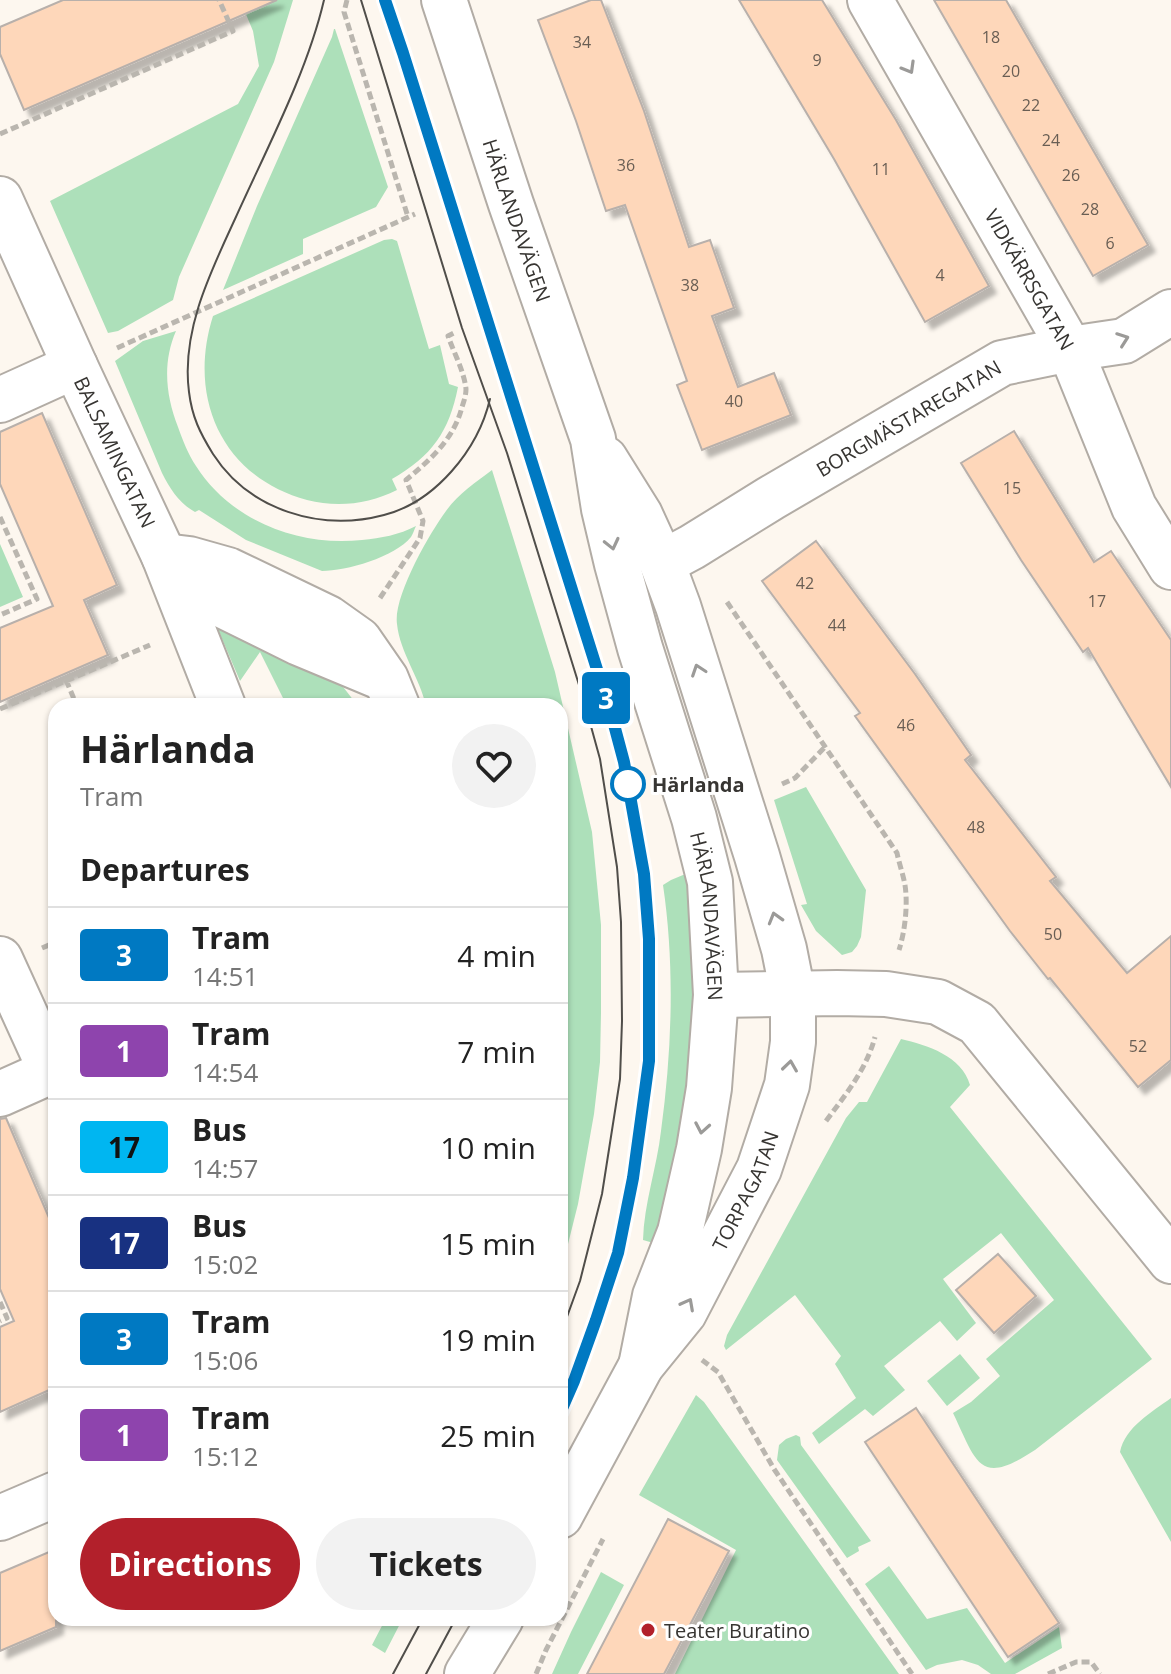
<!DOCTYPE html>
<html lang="en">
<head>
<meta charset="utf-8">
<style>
	body { margin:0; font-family:"Open Sans",sans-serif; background:#f2f2f2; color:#222; height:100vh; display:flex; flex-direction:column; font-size:30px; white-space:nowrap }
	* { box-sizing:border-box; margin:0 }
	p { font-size:26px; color:#767676 }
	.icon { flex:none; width:44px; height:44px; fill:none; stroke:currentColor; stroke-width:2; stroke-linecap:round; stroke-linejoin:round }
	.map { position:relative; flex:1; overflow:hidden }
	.details { position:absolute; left:48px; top:698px; width:520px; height:928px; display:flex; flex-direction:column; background:#fff; border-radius:24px; box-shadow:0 2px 6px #0004 }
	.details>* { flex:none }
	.badge { padding:0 16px; border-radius:6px; font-size:28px; line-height:52px }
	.map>.badge { position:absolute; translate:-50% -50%; box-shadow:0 0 0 4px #fff }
	h2 { padding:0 32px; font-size:30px; line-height:72px }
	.round { display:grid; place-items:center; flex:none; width:84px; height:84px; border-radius:42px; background:#f2f2f2 }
	.overview { display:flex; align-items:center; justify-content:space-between; height:136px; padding:0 32px }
	h1 { font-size:38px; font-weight:700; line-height:60px }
	.primary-button { display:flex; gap:16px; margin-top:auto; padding:16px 32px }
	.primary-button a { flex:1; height:92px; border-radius:48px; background:#b2202b; color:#fff; font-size:32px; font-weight:700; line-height:92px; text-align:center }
	.primary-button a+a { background:#f2f2f2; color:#222 }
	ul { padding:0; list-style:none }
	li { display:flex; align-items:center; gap:24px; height:96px; padding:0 32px; border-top:2px solid #e0e0e0 }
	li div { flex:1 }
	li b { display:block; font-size:30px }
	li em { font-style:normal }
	li .badge { min-width:88px; font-weight:700; text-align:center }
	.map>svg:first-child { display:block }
	.green { fill:#ade0ba }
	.building { fill:#fed7ba; stroke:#b8b0ab; stroke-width:2; filter:url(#shadow) }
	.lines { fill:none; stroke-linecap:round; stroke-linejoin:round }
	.minor-casing { stroke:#b2aca5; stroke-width:48 }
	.path { stroke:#bab6af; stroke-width:5; stroke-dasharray:8 4; stroke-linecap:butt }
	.minor { stroke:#fff; stroke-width:44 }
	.tram { stroke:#504e4a; stroke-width:2 }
	.oneway { stroke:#9b9a98 }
	.line-casing { stroke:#fff; stroke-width:18 }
	.line { stroke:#0079c2; stroke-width:12 }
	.stop-dot { fill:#fff; stroke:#0079c2; stroke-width:4 }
	.poi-dot { fill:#b2202b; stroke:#fff; stroke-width:3 }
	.labels { text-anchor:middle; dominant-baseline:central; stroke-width:6; stroke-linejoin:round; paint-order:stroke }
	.number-label { font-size:16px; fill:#695e54 }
	.street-label { font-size:20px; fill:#373532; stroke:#fff }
	.stop-label { font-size:20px; font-weight:bold; fill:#373532; stroke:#fff; text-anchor:start }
	.poi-label { font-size:20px; fill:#373532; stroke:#fff; text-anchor:start }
</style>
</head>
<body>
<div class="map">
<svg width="1171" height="1674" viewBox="0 0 1171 1674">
	<defs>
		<filter id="shadow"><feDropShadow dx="7" dy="7" stdDeviation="2" flood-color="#0004"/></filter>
	</defs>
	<rect width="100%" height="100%" fill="#fdf7ef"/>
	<path class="green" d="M240,0H293L274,62L179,277L173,300L118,331L108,333L50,201L238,104L259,66L253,31Z
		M334,29H335L388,187L376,207L303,239V254L223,290L257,206L332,37Z
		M392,239L397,241L429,349L440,345L449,384L458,387C449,432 432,456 392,479L397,490C369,504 338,508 307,500C222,477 187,398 213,316L384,240Z
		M176,331C162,363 166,396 178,427C183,441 188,454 196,466C231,521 299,547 362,540C381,538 399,535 416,526C414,530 413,534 411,537C395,557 346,571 322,571L246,540L199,510L195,512C179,503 170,489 162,473L115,361L143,341Z
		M492,470L555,672L592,832L601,925V1013L600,1062L594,1114L578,1204L560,1276V706H426C420,678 400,653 397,624C393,597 429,534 446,511C458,494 476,482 492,470Z
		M0,544L23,597L0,607Z
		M217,627L340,683L358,706H287L260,652L240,681Z
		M806,787L866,890L861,937L857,946L852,952L842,955L816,931L801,905L807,904L774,800Z
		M683,875H695V1074L657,1244L643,1240C644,1203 657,1167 661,1131C672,1050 675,966 663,885L671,880Z
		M901,1039C927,1045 962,1056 970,1085L950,1107L1152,1359L1035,1450C979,1487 977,1463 953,1413L971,1402L1000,1376L986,1359L1054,1300L1001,1233L943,1279L976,1323L957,1341L940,1321L884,1366L905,1390L873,1416L865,1409L819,1444L812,1433L856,1398L835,1364L841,1356L795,1295L726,1350L724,1346L727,1335L846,1118L859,1102H867Z
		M960,1354L980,1378L947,1406L927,1381Z
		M696,1395L704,1402L899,1674H675L736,1550L639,1495Z
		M1171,1398V1542L1120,1452C1125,1427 1152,1412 1171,1398Z
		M796,1435L800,1437L801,1445L871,1541L858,1547L859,1551L847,1558L777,1460L779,1445L786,1439Z
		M889,1566L927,1619L967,1608L1005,1663L1059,1627L1062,1648L1015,1674H991L978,1665L962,1660L937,1665L926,1670L865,1584Z
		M601,1572L624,1585L578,1674H552L571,1632Z
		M386,1618H403L385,1653L372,1645Z"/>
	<path class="building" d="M63,0H277L24,110L0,54V27Z
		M591,0H601L644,111L689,247L710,240L734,308L712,316L738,387L774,373L791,415L702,450L677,385L687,381L625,205L606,211L576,121L538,20Z
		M739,0H822L896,120L989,286L925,322L834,159Z
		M934,0H1006L1148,245L1093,276Z
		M42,413L117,585L84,600L108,655L0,702V628L53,606L0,484V432Z
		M1014,431L1094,562L1111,551L1171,640V787L1088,648L1083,652L1021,560L961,463Z
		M816,541L915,674L971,755L965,760L1056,877L1050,881L1127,973L1171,936V1060L1138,1087L1050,978L1048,979L1010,931L855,716L860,713L762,581Z
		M6,1118L56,1234V1387L0,1412V1327L14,1321L0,1289V1119Z
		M998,1254L1036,1296L994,1333L956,1290Z
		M916,1408L1059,1623L1008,1657L865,1442Z
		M668,1519L729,1551L664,1674H587Z
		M56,1549V1627L0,1651V1573Z"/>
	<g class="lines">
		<g class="minor-casing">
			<g id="minor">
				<path id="s1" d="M444,0L511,204L593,439L604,509L617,564L640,648L694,818L710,882L716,995L709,1088L699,1149L680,1232L655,1296L641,1366"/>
				<path id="s2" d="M870,0L1070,349L1134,507L1171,567"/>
				<path id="s3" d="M0,199L75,366L164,556L223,706"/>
				<path d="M0,400L75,366"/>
				<path d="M164,556L189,559L228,570L328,618L359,640L386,679L397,706"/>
				<path d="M168,560L186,579L222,605L299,643L383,678"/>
				<path id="s4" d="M662,563L692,547L771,498L1002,363L1070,349L1124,341L1171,312"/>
				<path d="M0,959L51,1071"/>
				<path d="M716,995L837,993L886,994L938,1002L977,1023L1171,1261"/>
				<path d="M0,1094L56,1069"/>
				<path id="s5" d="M560,1516L641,1366L684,1313L759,1169L787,1085L793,1042V994L784,949L757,856L678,606L662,563L640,515L605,459"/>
				<path d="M0,1518L56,1494"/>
				<path d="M467,1674L501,1618"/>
			</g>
		</g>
		<path class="path" d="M347,0L344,12L408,217
			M0,134L233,31L219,0
			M117,348L415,214
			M0,517L37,599L0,615
			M380,598L420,538L423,521L406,480C430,460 454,439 462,407C464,401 466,395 466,389C464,371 454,353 448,336L454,333
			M727,602L897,853C899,863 903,874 905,885C908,905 905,931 899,950
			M66,680L77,706
			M0,709L150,645
			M782,784L795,778L825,747
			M42,948L56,942
			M826,1121C846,1094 866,1070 875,1037
			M0,1302L7,1318L0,1321
			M702,1360L718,1372L774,1469L912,1674
			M536,1674L546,1650L603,1539
			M1048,1674L1076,1662H1091L1100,1674"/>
		<use href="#minor" class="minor"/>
		<path class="tram" d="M324,0C307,73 266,150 235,219C210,273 181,332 189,392C192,417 200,433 213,454C249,510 320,532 384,515C435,502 478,450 490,399
			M361,0L462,328L507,453L584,701L600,759L617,867L621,922L622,1021L620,1079L602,1194L580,1281L560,1336
			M385,0L403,53L612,717C659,891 664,1077 618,1252C603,1307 583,1361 560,1413
			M393,1674L423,1618
			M426,1674L456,1618"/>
	</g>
	<defs><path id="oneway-chevron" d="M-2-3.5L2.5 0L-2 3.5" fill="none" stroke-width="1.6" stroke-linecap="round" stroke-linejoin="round" transform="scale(2)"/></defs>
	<g class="oneway">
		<use href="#oneway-chevron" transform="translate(909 68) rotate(60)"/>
		<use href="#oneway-chevron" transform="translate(1123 339) rotate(-20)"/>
		<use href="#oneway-chevron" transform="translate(612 544) rotate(77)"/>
		<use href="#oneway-chevron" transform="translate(698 670) rotate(-109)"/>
		<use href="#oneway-chevron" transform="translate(775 918) rotate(-106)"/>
		<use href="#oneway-chevron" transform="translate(790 1066) rotate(-82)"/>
		<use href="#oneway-chevron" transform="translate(702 1128) rotate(100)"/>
		<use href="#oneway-chevron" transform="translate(688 1304) rotate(-62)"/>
	</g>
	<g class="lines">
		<g class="line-casing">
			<path id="line" d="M385,0L403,53L612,717L624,762L644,874L649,939V1061L633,1178L618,1253L596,1320L574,1381L560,1413"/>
		</g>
		<use href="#line" class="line"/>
	</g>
	<circle class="stop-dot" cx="628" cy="784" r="16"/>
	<circle class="poi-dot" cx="648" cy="1630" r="8"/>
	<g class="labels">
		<g class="number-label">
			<text x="991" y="37">18</text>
			<text x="582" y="42">34</text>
			<text x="817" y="60">9</text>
			<text x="1011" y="71">20</text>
			<text x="1031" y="105">22</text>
			<text x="1051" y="140">24</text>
			<text x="626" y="165">36</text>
			<text x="881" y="169">11</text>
			<text x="1071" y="175">26</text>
			<text x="1090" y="209">28</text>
			<text x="1110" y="243">6</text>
			<text x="940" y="275">4</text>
			<text x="690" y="285">38</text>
			<text x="734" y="401">40</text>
			<text x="1012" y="488">15</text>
			<text x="805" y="583">42</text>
			<text x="1097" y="601">17</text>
			<text x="837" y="625">44</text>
			<text x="906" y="725">46</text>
			<text x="976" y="827">48</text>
			<text x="1053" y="934">50</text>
			<text x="1138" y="1046">52</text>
		</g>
		<g class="street-label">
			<text stroke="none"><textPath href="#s1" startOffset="232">HÄRLANDAVÄGEN</textPath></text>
			<text stroke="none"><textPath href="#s2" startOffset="322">VIDKÄRRSGATAN</textPath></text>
			<text stroke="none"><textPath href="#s4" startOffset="286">BORGMÄSTAREGATAN</textPath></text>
			<text stroke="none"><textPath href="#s3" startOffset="278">BALSAMINGATAN</textPath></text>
			<text stroke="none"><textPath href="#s1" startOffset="956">HÄRLANDAVÄGEN</textPath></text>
			<text stroke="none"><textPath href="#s5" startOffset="376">TORPAGATAN</textPath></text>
		</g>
		<g class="stop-label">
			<text x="652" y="784">Härlanda</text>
		</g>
		<g class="poi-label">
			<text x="664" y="1630">Teater Buratino</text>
		</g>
	</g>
</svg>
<b class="badge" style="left:606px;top:698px;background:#0079c2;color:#fff">3</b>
<section class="details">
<div class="overview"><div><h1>Härlanda</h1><p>Tram</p></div><a class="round"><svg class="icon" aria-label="heart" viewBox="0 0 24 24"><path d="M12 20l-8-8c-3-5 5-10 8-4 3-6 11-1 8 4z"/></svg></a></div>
<h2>Departures</h2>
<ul>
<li><span class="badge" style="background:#0079c2;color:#fff">3</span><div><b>Tram</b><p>14:51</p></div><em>4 min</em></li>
<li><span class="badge" style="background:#8e44ad;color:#fff">1</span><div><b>Tram</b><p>14:54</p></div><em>7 min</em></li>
<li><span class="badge" style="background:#00b6f1;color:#111">17</span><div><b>Bus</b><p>14:57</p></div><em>10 min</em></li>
<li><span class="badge" style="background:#183181;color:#fff">17</span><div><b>Bus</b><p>15:02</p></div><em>15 min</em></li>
<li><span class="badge" style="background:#0079c2;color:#fff">3</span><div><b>Tram</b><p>15:06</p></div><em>19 min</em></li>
<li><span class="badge" style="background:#8e44ad;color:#fff">1</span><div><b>Tram</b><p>15:12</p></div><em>25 min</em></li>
</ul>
<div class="primary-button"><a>Directions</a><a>Tickets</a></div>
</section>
</div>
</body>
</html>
